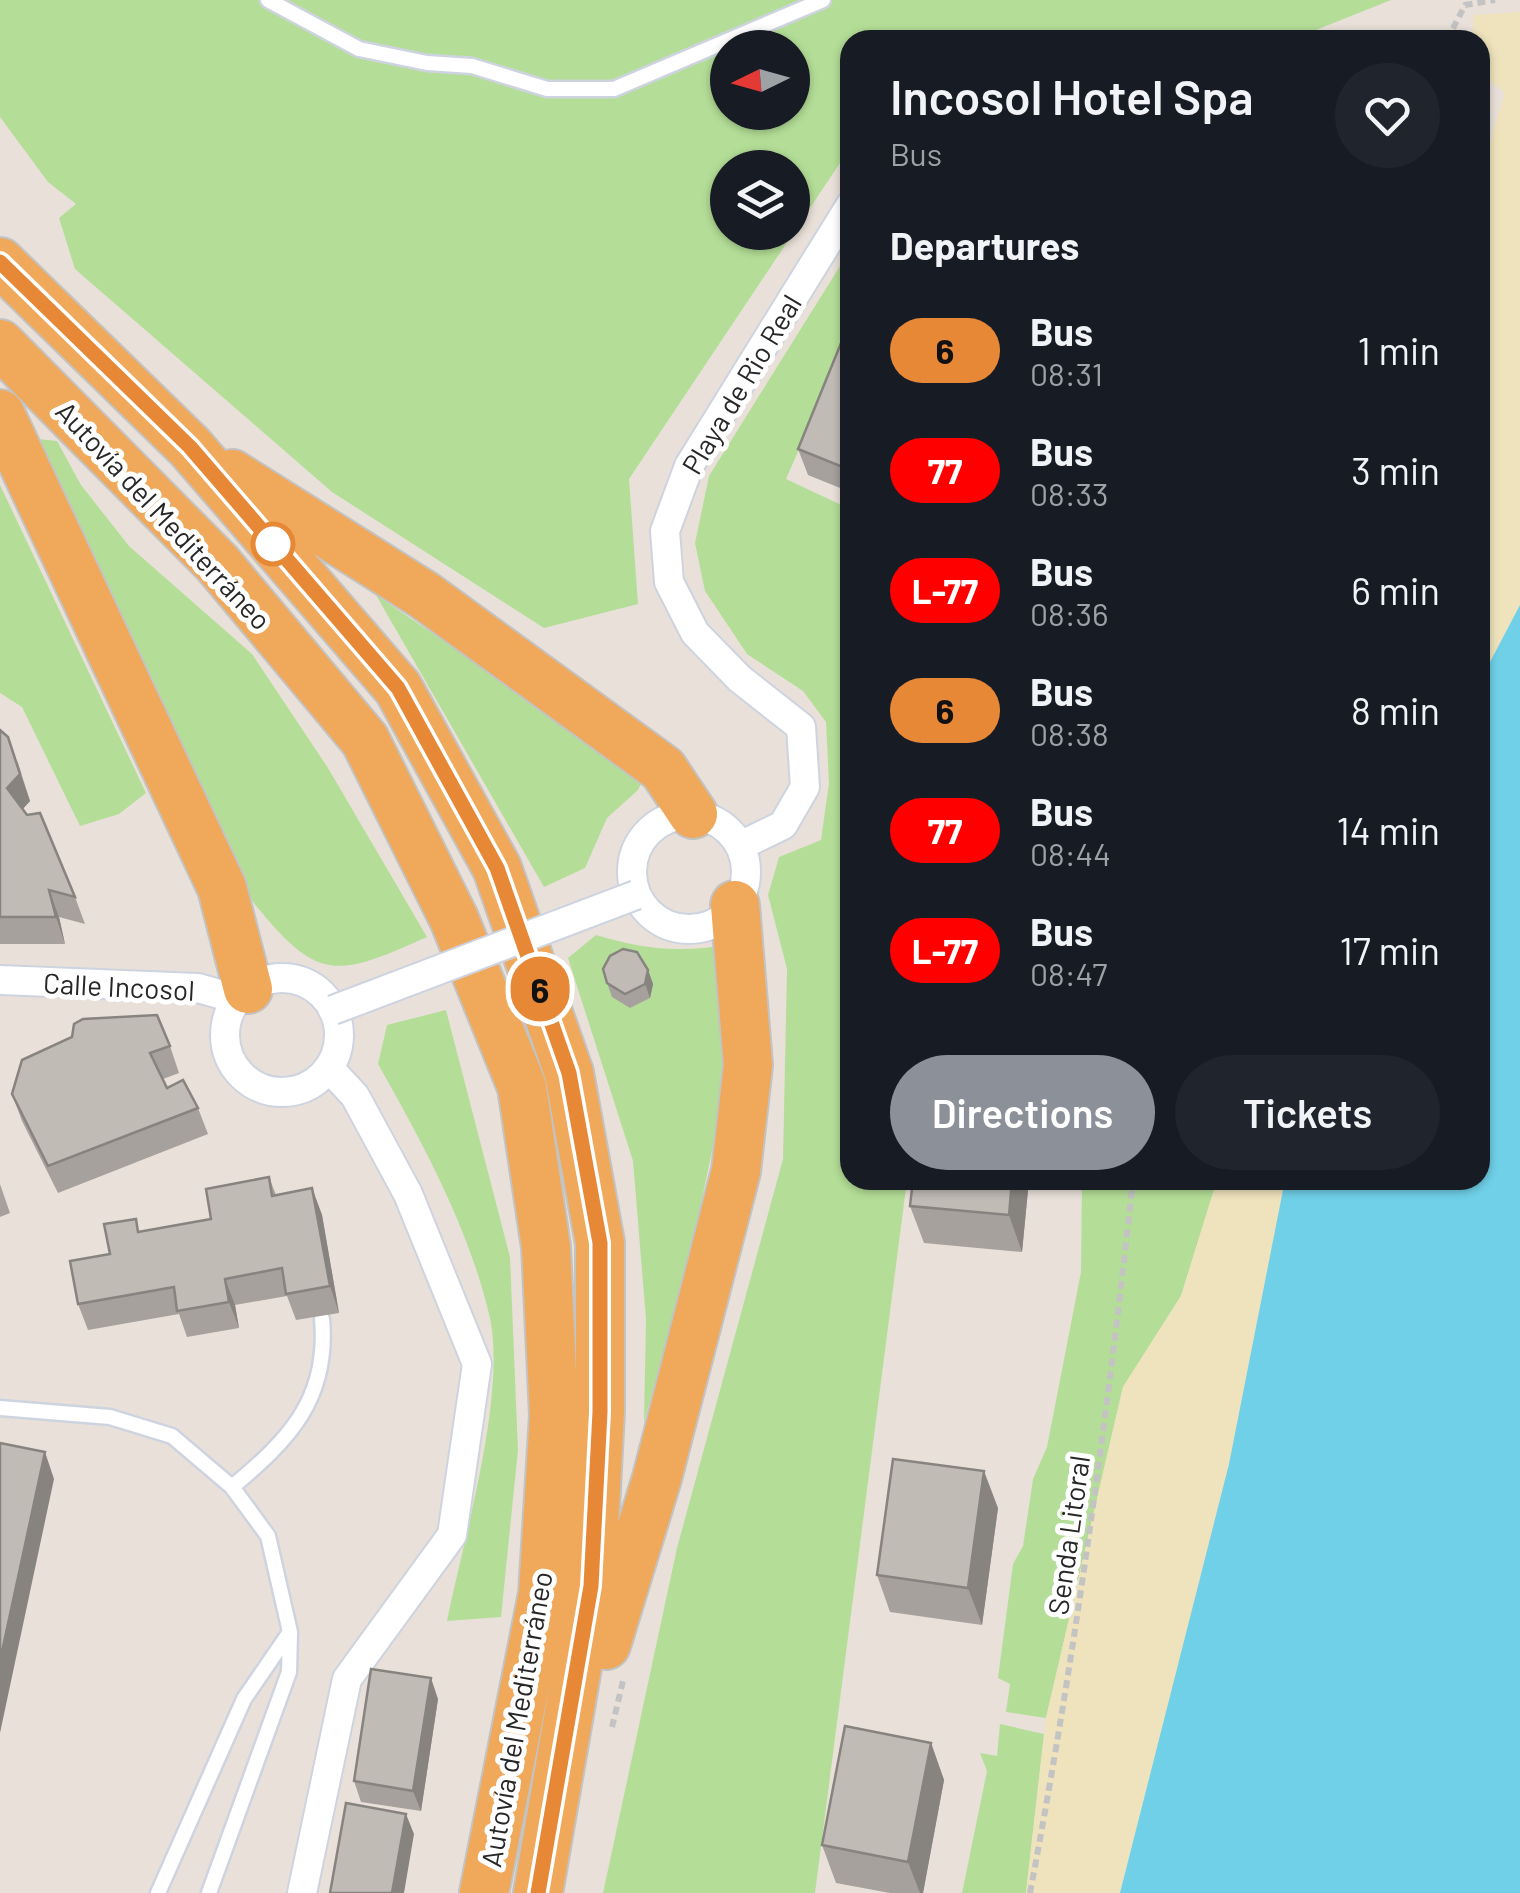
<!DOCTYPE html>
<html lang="en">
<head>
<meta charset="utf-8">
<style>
	body { margin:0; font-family:Barlow,sans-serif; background:#20242c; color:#f1f3f6; height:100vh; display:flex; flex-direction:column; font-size:38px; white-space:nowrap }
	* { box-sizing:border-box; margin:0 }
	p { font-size:32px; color:#9ea1a6 }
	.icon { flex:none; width:55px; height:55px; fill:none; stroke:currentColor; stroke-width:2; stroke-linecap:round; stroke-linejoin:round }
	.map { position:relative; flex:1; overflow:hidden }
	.drawer { position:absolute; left:840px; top:30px; width:650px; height:1160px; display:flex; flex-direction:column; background:#171b24; border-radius:30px; box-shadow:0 2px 8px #0004 }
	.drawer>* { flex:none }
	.badge { padding:0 20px; border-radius:32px; font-size:35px; line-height:65px }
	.needle { width:65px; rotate:265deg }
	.fabs { position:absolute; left:710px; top:30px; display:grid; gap:20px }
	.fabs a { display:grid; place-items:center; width:100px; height:100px; border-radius:50%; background:#171b24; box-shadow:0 2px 8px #0004; font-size:50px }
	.map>.badge { position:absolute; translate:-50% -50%; box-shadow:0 0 0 5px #fff }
	h2 { padding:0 50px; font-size:38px; line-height:90px }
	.round { display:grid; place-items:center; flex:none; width:105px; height:105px; border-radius:52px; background:#20242c }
	.overview { display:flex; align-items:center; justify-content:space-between; height:170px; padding:0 50px }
	h1 { font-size:48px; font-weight:600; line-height:75px }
	.button { display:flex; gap:20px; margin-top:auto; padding:20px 50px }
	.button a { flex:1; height:115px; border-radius:60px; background:#8c9099; color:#fff; font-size:40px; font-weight:600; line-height:115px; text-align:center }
	.button a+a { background:#20242c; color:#f1f3f6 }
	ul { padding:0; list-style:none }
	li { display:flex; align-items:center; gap:30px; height:120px; padding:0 50px }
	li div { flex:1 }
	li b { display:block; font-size:38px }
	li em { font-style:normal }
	li .badge { min-width:110px; font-weight:700; text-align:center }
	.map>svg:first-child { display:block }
	.green { fill:#b4de97; fill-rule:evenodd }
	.sand { fill:#eee3bc }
	.water { fill:#6fd0e8 }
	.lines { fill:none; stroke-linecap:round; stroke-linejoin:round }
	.service-casing { stroke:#ced3e0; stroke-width:19 }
	.minor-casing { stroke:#ced3e0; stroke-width:32 }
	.trunk-casing { stroke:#c3c3c3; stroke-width:52 }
	.path { stroke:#c3c3c3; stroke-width:6; stroke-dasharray:8 5; stroke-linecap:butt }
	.service { stroke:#fff; stroke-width:14 }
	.minor { stroke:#fff; stroke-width:28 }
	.trunk { stroke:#f0a85a; stroke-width:48 }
	.minor-bridge-casing { stroke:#ced3e0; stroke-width:32; stroke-linecap:butt }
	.minor-bridge { stroke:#fff; stroke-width:28 }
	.wall { fill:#a6a19d }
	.shaded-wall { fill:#87837f }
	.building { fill:#c1bbb6; stroke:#87837f; stroke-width:2.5 }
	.line-casing { stroke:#fff; stroke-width:22 }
	.line { stroke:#e68836; stroke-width:15 }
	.stop-dot { fill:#fff; stroke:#e68836; stroke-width:5 }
	.labels { text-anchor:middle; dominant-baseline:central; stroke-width:10; stroke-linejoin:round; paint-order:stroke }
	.street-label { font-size:28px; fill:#272727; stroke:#fff }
</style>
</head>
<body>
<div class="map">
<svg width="1520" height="1893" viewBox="0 0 1520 1893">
	<rect width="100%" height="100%" fill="#e9e1d9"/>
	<path class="green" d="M0,0H1391L1291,40H850V148L629,479L638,604L544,628L332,492L75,269L59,218L76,204L48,182L0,117ZM728,48H792V112H728ZM728,168H792V232H728Z
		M850,250V334L786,479L850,509V1180H907L815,1893H603L677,1548L783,1159L787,969L768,895L779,857L821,840L829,783L826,722L803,691L747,654L705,591L695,543L709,476Z
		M38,439L57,441L81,485L129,546L252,654L328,768L427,937C337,977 319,984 253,902Z
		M0,485L146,793L119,814L80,826L22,707L0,693Z
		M376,595L644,777L638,790L607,818L585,868L544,887Z
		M596,935C643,949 678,953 727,945L728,1075L687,1270L644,1422L646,1319L633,1161L568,958Z
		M446,1010L510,1257L518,1450L501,1617L447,1621C463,1541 508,1391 489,1314C468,1226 422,1142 378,1064L387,1025Z
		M1082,1180H1217L1181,1296L1123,1387L1046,1718L1006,1712L1010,1684L998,1678L1013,1564L1023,1546L1033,1479L1047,1447L1081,1272Z
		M1000,1724L1044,1734L1026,1893H962L987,1771L980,1753L997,1756Z"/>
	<path class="sand" d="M1520,12V605L1480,681V176L1505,92L1480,75V40H1472L1474,15Z
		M1217,1180H1285L1229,1464L1120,1893H1026L1046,1718L1123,1387L1181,1296Z"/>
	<path class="water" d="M1520,605V1893H1120L1229,1464L1285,1180H1480V681Z"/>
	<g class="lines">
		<g class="service-casing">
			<path id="service" d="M268,0L359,49L427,63L472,66L547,89H614L823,0
				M0,1408L110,1417L172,1436L232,1487L268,1536L290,1632L289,1672L209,1893
				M232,1487C290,1439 329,1398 322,1319
				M158,1893L244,1699L290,1632"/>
		</g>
		<g class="minor-casing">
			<path id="minor" d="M632 872a57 57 0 1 1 114 0a57 57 0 1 1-114 0Z
				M740,846L783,825L805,787L801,727L740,679L695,633L669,582L665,531L689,466L850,206
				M225 1035a57 57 0 1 1 114 0a57 57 0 1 1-114 0Z
				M0,980L198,988L237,999
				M302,1893L347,1679L452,1535L477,1364L408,1194L355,1096L329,1068"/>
		</g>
		<g class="trunk-casing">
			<path id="trunk" d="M0,262L190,447L398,688L497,868L569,1073L600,1243V1411L591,1586L538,1893
				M0,344L217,563L365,740L454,919L522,1087L546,1247L554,1415L543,1594L484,1893
				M0,414L222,888L248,989
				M232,474L424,595L663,769L693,814
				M606,1645L657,1478L736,1171L748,1065L735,905"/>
		</g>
		<path class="path" d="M1447,40L1465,5L1495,0
			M612,1727L623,1681
			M1030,1893C1075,1656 1107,1419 1133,1180"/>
		<use href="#service" class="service"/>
		<use href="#minor" class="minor"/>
		<use href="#trunk" class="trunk"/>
		<g class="minor-bridge-casing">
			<path id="minor-bridge" d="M333,1010L636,895"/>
		</g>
		<use href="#minor-bridge" class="minor-bridge"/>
	</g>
	<path class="wall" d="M850,321V492L808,475L798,449Z
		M0,730L18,763L30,801L23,809L75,897L85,924L59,917L65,944H0Z
		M648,970L653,984L650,998L630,1008L612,997L607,983Z
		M72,1037L170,1046L179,1073L163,1079L167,1088L198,1108L208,1134L58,1193L22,1121L12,1094Z
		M269,1177L276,1195L312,1188L322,1215L339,1313L296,1320L287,1296L235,1305L239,1328L187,1337L179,1314L88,1330L78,1304L110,1254L141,1232L211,1219Z
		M1029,1180L1022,1252L924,1243L910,1206Z
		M0,1184L10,1213L0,1217Z
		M998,1508L982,1625L890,1612L877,1575Z
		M438,1699L421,1811L361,1802L354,1781Z
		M931,1743L944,1780L923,1893H890L836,1883L822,1845Z"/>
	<path class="shaded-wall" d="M8,737L30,801L17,815L7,788Z
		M49,890L59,917L65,944L56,917Z
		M648,970L653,984L650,998L645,984Z
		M1012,1180H1029L1022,1252L1009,1215Z
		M312,1188L322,1215L339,1313L330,1286Z
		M225,1279L235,1305L239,1328L229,1302Z
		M45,1452L54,1479L0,1733V1661Z
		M984,1471L998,1508L982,1625L968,1588Z
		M431,1678L438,1699L421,1811L413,1791Z
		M931,1743L944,1780L923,1893H920L908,1862Z
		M406,1814L414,1834L404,1893H392Z"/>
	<path class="building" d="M850,321V470L798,449Z
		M0,730L8,737L20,774L7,788L27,815L40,813L75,897L49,890L56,917H0Z
		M623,949L637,952L648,970L645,984L625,994L607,983L603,969L610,956Z
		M157,1015L170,1046L150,1053L167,1088L183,1080L198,1108L48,1166L12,1094L22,1060L72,1037L74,1024L83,1019Z
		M269,1177L272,1196L312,1188L330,1286L286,1294L282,1268L225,1279L229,1302L177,1311L174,1287L78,1304L70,1261L110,1254L104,1224L136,1219L138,1232L211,1219L206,1189Z
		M913,1180H1012L1009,1215L910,1206Z
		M0,1443L45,1452L0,1661Z
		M893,1459L984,1471L968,1588L877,1575Z
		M371,1669L431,1678L413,1791L354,1781Z
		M845,1726L931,1743L908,1862L822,1845Z
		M346,1803L406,1814L392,1893H330Z"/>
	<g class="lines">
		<g class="line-casing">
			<path id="line" d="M0,262L190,447L398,688L497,868L569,1073L600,1243V1412L591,1586L538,1893"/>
		</g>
		<use href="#line" class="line"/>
	</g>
	<circle class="stop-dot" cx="273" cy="544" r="20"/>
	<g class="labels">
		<g class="street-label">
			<text transform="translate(741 384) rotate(-59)">Playa de Rio Real</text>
			<text transform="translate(164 515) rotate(47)">Autovía del Mediterráneo</text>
			<text transform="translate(119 986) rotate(3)">Calle Incosol</text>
			<text transform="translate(1068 1535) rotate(-82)">Senda Litoral</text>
			<text transform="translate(516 1719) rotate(-80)">Autovía del Mediterráneo</text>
		</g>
	</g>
</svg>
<div class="fabs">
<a><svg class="needle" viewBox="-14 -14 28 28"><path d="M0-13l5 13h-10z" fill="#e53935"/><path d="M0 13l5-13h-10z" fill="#9ea1a6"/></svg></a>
<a><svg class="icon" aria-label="layers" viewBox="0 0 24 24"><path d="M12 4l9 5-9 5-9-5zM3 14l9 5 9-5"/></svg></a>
</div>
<b class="badge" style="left:540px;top:989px;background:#e68836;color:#111">6</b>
<section class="drawer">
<div class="overview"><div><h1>Incosol Hotel Spa</h1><p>Bus</p></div><a class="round"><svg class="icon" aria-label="heart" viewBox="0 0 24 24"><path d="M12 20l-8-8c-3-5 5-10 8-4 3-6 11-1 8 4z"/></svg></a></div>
<h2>Departures</h2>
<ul>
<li><span class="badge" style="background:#e68836;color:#111">6</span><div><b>Bus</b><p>08:31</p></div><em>1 min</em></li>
<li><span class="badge" style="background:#f00;color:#fff">77</span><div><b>Bus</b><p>08:33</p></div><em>3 min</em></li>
<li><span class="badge" style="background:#f00;color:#fff">L-77</span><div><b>Bus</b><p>08:36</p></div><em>6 min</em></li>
<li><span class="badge" style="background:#e68836;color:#111">6</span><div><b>Bus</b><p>08:38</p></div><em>8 min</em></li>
<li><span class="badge" style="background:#f00;color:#fff">77</span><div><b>Bus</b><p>08:44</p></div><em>14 min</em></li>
<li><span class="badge" style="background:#f00;color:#fff">L-77</span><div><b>Bus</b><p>08:47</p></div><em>17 min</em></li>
</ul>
<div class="button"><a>Directions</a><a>Tickets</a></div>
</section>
</div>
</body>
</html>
